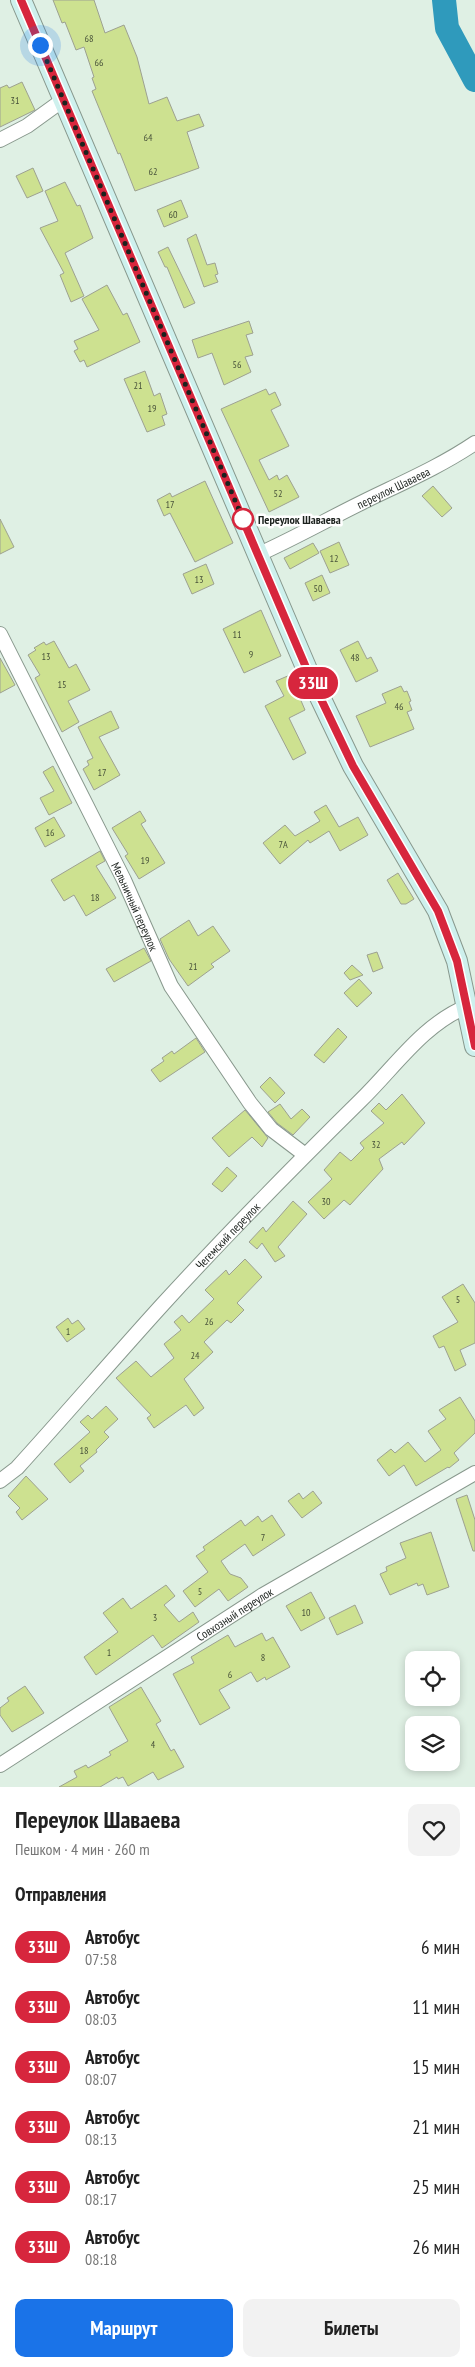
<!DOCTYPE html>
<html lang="ru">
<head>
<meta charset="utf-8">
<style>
	body { margin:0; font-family:"PT Sans Narrow",sans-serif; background:#f2f2f2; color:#222; height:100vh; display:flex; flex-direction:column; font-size:19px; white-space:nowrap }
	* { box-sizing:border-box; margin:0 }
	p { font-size:16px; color:#767676 }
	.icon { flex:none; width:28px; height:28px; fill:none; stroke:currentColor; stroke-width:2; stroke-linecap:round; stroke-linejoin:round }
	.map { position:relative; height:1787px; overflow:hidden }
	.details { display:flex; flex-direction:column; background:#fff; flex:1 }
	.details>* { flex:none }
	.badge { padding:0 10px; border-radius:16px; font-size:18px; line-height:32px }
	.buttons { position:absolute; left:405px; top:1651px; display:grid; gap:10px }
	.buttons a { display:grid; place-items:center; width:55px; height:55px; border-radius:10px; background:#fff; box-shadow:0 2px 8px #0003; font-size:25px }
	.you { position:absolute; width:25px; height:25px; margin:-12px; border:4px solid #fff; border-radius:50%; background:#1a73e8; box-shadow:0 0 0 8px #1a73e833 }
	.map>.badge { position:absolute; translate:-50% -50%; box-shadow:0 0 0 2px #fff }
	h2 { padding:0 15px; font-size:19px; line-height:45px }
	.round { display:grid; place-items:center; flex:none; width:52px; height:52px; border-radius:10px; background:#f2f2f2 }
	.headline { display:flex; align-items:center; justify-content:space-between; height:85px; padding:0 15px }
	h1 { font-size:24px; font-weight:700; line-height:38px }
	.primary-button { display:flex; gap:10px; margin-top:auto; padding:10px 15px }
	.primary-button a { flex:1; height:58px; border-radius:10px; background:#1a73e8; color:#fff; font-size:20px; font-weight:700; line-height:58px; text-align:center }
	.primary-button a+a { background:#f2f2f2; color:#222 }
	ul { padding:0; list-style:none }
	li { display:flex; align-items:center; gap:15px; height:60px; padding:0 15px }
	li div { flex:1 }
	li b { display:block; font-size:19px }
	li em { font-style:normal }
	li .badge { min-width:55px; font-weight:700; text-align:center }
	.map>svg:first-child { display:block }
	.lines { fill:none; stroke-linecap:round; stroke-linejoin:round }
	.river { stroke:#2f9abc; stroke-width:24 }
	.building { fill:#cde190; stroke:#9da191 }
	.street-casing { stroke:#88988d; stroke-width:16 }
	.secondary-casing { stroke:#88988d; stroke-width:22 }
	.street { stroke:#fff; stroke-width:14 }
	.secondary { stroke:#cef0ed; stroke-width:20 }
	.line-casing { stroke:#fff; stroke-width:11 }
	.line { stroke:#d7263d; stroke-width:8 }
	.walk { stroke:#1c221e; stroke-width:5; stroke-dasharray:0 9 }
	.stop-dot { fill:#fff; stroke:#d7263d; stroke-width:2.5 }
	.labels { text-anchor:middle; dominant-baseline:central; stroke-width:5; stroke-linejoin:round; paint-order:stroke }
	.number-label { font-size:10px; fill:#48523a }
	.street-label { font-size:12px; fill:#1c221e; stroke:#fff }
	.stop-label { font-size:12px; font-weight:bold; fill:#1c221e; stroke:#fff; text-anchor:start }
</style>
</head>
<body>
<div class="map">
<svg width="475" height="1787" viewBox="0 0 475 1787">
	<rect width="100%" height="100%" fill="#dff0e4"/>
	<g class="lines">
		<path class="river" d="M444,0L447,28L475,80"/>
	</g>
	<path class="building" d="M53,0H94L105,33L124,25L137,57L149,104L167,97L177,121L199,114L204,126L187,132L199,168L135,191L120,153L118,154L92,91L96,89L92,78L94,77L84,47L76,50L65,22L62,23Z
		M22,82L35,110L0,127V88L7,85L9,88Z
		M33,168L43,191L27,198L16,176Z
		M65,182L77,206L80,205L93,238L65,253L84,296L71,302L60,275L64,273L40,228L58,221L45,191Z
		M181,200L188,217L164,227L157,210Z
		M196,234L207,265L215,263L218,274L215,275L218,282L204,287L187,239Z
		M168,247L195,303L184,308L167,267H165L158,252Z
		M107,285L123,315L127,313L140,342L87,367L84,360L80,362L74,351L78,349L74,341L99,330L82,299Z
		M249,321L253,333L246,335L253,355L245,357L251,372L224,385L212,353L198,358L192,340Z
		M145,371L154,396L160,393L167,414L162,416L165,425L147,432L124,379Z
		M266,389L269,395L275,392L281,405L271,410L289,446L259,460L269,480L277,475L279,480L287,475L299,497L269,512L221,409Z
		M205,481L233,543L195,562L170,513L164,516L157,500L170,493L172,497Z
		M433,486L452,508L442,517L422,496Z
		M0,519L14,547L0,554Z
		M339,542L349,565L330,573L320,551Z
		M313,543L319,553L290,569L284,558Z
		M206,564L214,584L192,594L183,574Z
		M322,575L330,593L313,601L305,583Z
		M261,610L281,656L244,673L223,629Z
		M54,641L69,668L76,664L90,690L68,701L79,722L62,732L35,678L40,675L28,655L36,650L34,648L44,642L46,645Z
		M358,641L367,659L371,657L378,671L356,682L340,650Z
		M0,658L15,685L0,693Z
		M290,675L305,710L289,718L306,753L293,760L265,706L284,696L276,681Z
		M401,686L404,692L407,691L411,701L409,702L412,710L407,712L414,729L370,747L356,716L386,703L382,694Z
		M111,711L119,728L99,737L120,775L94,790L83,769L89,765L87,761L93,758L78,727Z
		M53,766L72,803L49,815L40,798L54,791L43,772Z
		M326,805L339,827L358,817L368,835L340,851L329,831L310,843L308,840L280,864L263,843L285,825L295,836L320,821L314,812Z
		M140,811L146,821L141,824L165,863L139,879L125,856L128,854L112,828Z
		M54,817L65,836L45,847L35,828Z
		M100,851L105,861L96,866L116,898L86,916L74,895L64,901L51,880Z
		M398,873L414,899L406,904H401L387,880Z
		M189,920L198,936L213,926L230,951L211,964L214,967L188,986L169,959L160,939Z
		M144,948L151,961L114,982L106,969Z
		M377,952L383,968L373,972L367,955Z
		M352,965L363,975L350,980L344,973Z
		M359,979L372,993L357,1007L344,993Z
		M338,1028L347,1037L324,1063L314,1055Z
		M196,1038L205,1052L160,1082L151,1070L164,1061L162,1058L172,1051L174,1054Z
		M270,1077L285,1093L275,1103L260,1087Z
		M402,1094L425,1123L404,1145L402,1142L379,1159L383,1169L350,1205L344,1200L324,1219L308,1202L332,1179L324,1170L340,1152L351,1161L364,1148L360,1143L384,1123L371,1111L379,1103L386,1110Z
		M280,1104L291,1119L302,1109L310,1117L293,1135L277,1123L268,1112Z
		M245,1110L268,1138L262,1147L252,1137L229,1157L212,1138Z
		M227,1167L237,1176L222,1192L212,1184Z
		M293,1201L307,1214L278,1247L285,1256L275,1262L262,1243L257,1249L249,1242L263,1227L266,1232Z
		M245,1259L262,1277L237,1303L244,1310L231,1323L227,1320L204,1342L213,1352L184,1379L204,1408L194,1416L186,1405L154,1428L147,1418L151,1415L116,1378L136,1361L151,1377L174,1358L164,1344L181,1330L174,1322L182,1315L189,1323L214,1299L205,1290L226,1270L229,1275Z
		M463,1284L475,1303V1343L460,1350L466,1365L455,1371L444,1346L439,1348L433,1336L458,1322L442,1297Z
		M68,1318L72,1324L78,1320L85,1329L67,1342L56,1327Z
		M460,1397L475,1421V1433L454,1453L459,1460L449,1468L448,1467L416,1486L404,1465L389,1476L377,1460L391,1449L395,1453L408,1442L425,1462L441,1450L428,1431L446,1419L439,1410Z
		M106,1406L118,1419L104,1432L109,1437L96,1450L97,1452L80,1466L84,1471L70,1483L54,1464L90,1432L80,1422L88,1415L92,1419Z
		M26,1476L48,1499L22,1520L16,1512L20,1508L8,1496Z
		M313,1491L322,1503L302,1518L288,1501L299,1493L303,1499Z
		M467,1495L475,1520V1551H473L456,1499Z
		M272,1515L285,1535L253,1556L245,1544L221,1561L230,1574L241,1578L248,1587L228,1601L219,1589L195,1607L183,1591L208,1572L196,1556L205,1550L203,1547L241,1520L245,1526L258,1516L262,1522Z
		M431,1532L449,1587L427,1595L423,1584L418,1586L417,1583L390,1595L380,1574L387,1571L386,1567L406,1558L400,1543Z
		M166,1585L175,1596L164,1605L179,1622L193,1612L199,1622L162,1648L153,1635L96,1675L84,1657L118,1632L103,1613L123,1598L131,1609Z
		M311,1592L325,1618L301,1631L286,1606Z
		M355,1605L363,1623L337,1635L329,1618Z
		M262,1633L266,1641L273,1637L290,1667L266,1680L265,1677L257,1682L251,1672L219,1690L230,1708L200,1725L173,1674L194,1663L191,1657L228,1635L235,1647Z
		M25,1686L44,1713L12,1732L0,1715V1708L9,1701L7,1698Z
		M141,1687L161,1721L156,1724L171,1751L174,1749L184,1767L158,1780L153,1772L128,1786L123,1777L118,1779L117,1777L100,1787H59L77,1777L74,1771L86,1765L88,1768L111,1755L109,1752L128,1741L109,1707Z"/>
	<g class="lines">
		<g class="street-casing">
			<g id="street">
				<path d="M0,140L27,126L63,100"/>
				<path id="s1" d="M257,555C295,538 330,518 367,500C404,482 441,466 475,443"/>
				<path id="s2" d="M0,634L124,880L171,986L250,1103L271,1129L304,1154"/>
				<path id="s3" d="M0,1481L17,1468C66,1414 114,1358 163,1304C227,1234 293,1167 361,1100C395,1067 423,1024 468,1006"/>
				<path id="s4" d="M0,1765L263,1595L475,1473"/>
			</g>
		</g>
		<g class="secondary-casing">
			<path id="secondary" d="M21,0L308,672L353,766L438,911L457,961L475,1046"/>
		</g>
		<use href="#street" class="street"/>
		<use href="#secondary" class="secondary"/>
	</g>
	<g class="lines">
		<g class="line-casing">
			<path id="line" d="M21,0L308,672L353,766L438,911L457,961L475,1046"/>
		</g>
		<use href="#line" class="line"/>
		<path class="walk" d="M40,45L243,519"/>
	</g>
	<circle class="stop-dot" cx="243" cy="519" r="10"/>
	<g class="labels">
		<g class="number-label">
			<text x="89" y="38">68</text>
			<text x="99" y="62">66</text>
			<text x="15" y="100">31</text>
			<text x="148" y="137">64</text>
			<text x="153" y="171">62</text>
			<text x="173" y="214">60</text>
			<text x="237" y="364">56</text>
			<text x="138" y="385">21</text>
			<text x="152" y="408">19</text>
			<text x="278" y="493">52</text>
			<text x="170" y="504">17</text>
			<text x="334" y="558">12</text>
			<text x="199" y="579">13</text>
			<text x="318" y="588">50</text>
			<text x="237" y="634">11</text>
			<text x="251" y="654">9</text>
			<text x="46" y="656">13</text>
			<text x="355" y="657">48</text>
			<text x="62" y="684">15</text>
			<text x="399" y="706">46</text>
			<text x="102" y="772">17</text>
			<text x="50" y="832">16</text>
			<text x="283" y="844">7А</text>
			<text x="145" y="860">19</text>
			<text x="95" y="897">18</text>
			<text x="193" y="966">21</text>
			<text x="376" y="1144">32</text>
			<text x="326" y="1201">30</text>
			<text x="458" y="1299">5</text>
			<text x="209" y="1321">26</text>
			<text x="68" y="1331">1</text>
			<text x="195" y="1355">24</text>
			<text x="84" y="1450">18</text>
			<text x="263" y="1537">7</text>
			<text x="200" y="1591">5</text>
			<text x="306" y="1612">10</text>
			<text x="155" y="1617">3</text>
			<text x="109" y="1652">1</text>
			<text x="263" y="1657">8</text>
			<text x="230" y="1674">6</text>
			<text x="153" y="1744">4</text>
		</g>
		<g class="street-label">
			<text stroke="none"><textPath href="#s1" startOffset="152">переулок Шаваева</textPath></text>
			<text stroke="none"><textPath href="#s2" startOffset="304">Мельничный переулок</textPath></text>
			<text stroke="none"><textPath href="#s3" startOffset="335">Чегемский переулок</textPath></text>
			<text stroke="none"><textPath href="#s4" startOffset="279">Совхозный переулок</textPath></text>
		</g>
		<g class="stop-label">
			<text x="258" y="519">Переулок Шаваева</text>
		</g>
	</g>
</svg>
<div class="buttons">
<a><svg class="icon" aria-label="locate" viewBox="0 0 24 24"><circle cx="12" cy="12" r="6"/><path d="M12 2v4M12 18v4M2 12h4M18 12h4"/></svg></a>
<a><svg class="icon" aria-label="layers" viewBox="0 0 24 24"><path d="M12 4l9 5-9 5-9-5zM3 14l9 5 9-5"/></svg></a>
</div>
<div class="you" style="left:40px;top:45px"></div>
<b class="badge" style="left:313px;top:683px;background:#d7263d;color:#fff">33Ш</b>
</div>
<section class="details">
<div class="headline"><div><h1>Переулок Шаваева</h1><p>Пешком · 4 мин · 260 m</p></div><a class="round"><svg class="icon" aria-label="heart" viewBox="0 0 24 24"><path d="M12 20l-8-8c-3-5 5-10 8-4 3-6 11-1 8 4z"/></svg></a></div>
<h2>Отправления</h2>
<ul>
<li><span class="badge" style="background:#d7263d;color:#fff">33Ш</span><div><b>Автобус</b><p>07:58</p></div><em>6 мин</em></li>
<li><span class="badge" style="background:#d7263d;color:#fff">33Ш</span><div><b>Автобус</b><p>08:03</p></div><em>11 мин</em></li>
<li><span class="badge" style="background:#d7263d;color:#fff">33Ш</span><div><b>Автобус</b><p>08:07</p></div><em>15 мин</em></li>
<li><span class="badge" style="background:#d7263d;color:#fff">33Ш</span><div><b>Автобус</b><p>08:13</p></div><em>21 мин</em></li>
<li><span class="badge" style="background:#d7263d;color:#fff">33Ш</span><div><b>Автобус</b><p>08:17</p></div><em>25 мин</em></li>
<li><span class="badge" style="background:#d7263d;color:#fff">33Ш</span><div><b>Автобус</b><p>08:18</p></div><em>26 мин</em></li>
</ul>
<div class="primary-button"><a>Маршрут</a><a>Билеты</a></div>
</section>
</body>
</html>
